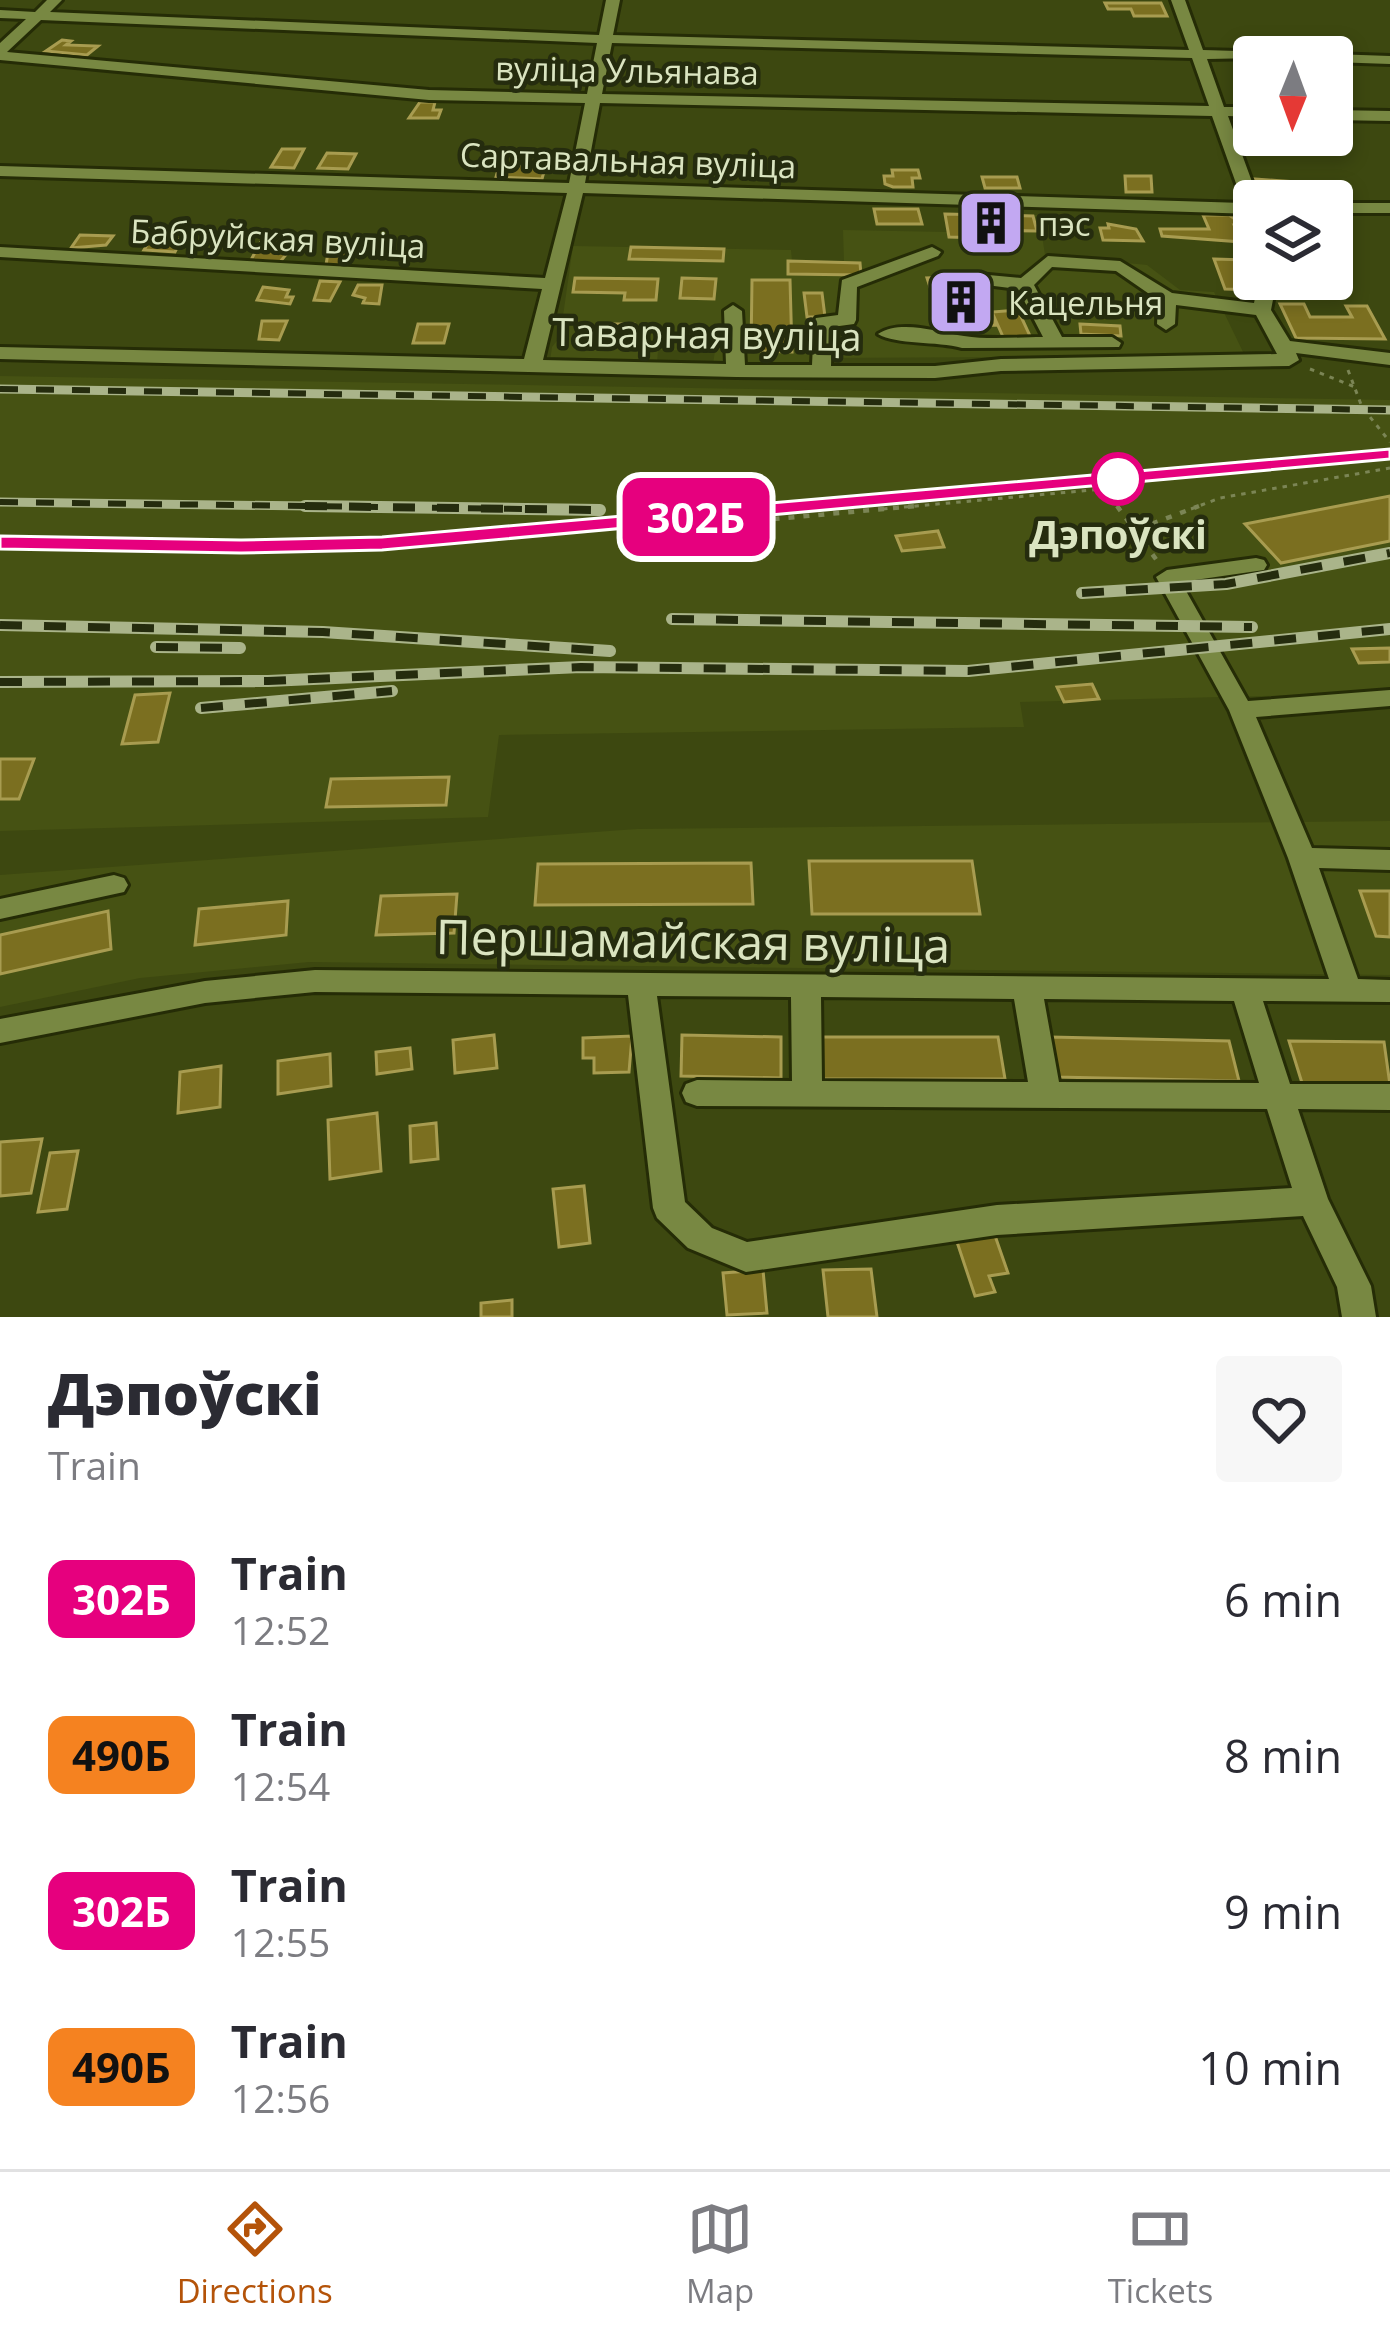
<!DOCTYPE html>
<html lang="en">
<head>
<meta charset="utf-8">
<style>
	body { margin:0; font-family:"Open Sans",sans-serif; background:#f7f7f7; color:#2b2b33; height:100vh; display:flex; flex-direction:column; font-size:45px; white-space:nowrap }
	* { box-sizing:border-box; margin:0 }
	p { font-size:39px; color:#7c7c81 }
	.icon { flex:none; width:66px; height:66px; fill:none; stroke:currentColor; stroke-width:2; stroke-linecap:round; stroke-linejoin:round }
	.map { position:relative; height:1317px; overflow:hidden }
	.side { display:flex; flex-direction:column; background:#fff; flex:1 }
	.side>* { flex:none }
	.badge { padding:0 24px; border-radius:18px; font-size:42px; line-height:78px }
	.needle { width:78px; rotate:181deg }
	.controls { position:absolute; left:1233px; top:36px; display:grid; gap:24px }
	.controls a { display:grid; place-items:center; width:120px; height:120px; border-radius:12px; background:#fff; box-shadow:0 6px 18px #0003; font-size:60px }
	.map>.badge { position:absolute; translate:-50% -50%; box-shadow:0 0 0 6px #fff }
	.round { display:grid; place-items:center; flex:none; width:126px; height:126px; border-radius:12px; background:#f7f7f7 }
	.summary { display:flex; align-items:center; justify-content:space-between; height:204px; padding:0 48px }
	h1 { font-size:57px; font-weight:800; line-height:90px }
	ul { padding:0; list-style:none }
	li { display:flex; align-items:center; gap:36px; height:156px; padding:0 48px }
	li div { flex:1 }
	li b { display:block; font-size:45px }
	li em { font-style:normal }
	li .badge { min-width:132px; font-weight:700; text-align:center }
	.dock { display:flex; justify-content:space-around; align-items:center; height:168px; border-top:3px solid #e1e1e2; background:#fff; font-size:33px; color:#7c7c81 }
	.dock a { display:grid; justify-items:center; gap:6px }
	.dock .on { color:#b45309 }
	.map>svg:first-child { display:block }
	.built { fill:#465213 }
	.building { fill:#7b6f20; stroke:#a89c50; stroke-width:3 }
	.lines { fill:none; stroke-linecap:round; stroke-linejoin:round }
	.minor-casing { stroke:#252c06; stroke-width:6 }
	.path-far1 { stroke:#7b8555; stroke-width:3; stroke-dasharray:4.5 6; stroke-linecap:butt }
	.path { stroke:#7b8555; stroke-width:4.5; stroke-dasharray:6 9; stroke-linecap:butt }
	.minor { fill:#788842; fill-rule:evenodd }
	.rail-far1-casing { stroke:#aab48a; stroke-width:9 }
	.rail-casing { stroke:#aab48a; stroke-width:12 }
	.rail-far1 { stroke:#252c0e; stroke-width:6; stroke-dasharray:18; stroke-linecap:butt }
	.rail { stroke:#252c0e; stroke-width:8; stroke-dasharray:22; stroke-linecap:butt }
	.line { fill:#e6007e; stroke:#fff; stroke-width:3 }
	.stop-dot { fill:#fff; stroke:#e6007e; stroke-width:6 }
	.labels { text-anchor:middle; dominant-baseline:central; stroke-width:9; stroke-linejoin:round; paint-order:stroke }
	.far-street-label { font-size:33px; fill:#dae4c0; stroke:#252c0e }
	.far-poi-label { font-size:33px; fill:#dae4c0; stroke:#252c0e; text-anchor:start }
	.street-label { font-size:39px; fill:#dae4c0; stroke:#252c0e }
	.stop-label { font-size:39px; font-weight:bold; fill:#dae4c0; stroke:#252c0e }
	.near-street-label { font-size:48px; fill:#dae4c0; stroke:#252c0e }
</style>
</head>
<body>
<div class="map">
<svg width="1390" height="1317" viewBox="0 0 1390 1317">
	<rect width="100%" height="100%" fill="#3d4810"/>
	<path class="built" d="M945,214L1039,215L1045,255L1147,265L1180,290L1214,292L1245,356L813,358L807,366L713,364L715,351L658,350L657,363L550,361L552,347L560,337L573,246L791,250L792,261L844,262L843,230L947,232Z
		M0,376L1390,400V693L1020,702L1024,727L499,735L488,817L0,831Z
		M1390,821V975L309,962L140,978L0,1007V875L637,829Z"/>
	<path class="building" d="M1105,3H1161L1167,16H1134L1131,9H1108Z
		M62,40L71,41L66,45L98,46L87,55L46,51Z
		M420,102H435L433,110H441L438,118H409Z
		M282,149H304L294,168L271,167Z
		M327,153L356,154L348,169L318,168Z
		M535,164H546L542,179L496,177L499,166Z
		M892,170H918L920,178H912L913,187H893L885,184L884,176H893Z
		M1125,176H1151L1152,192H1126Z
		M982,177H1017L1020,188H985Z
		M1255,179L1296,182L1299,188H1285L1288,194H1263Z
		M874,209H918L922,224H877Z
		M945,214L1033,216L1037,231L981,230L982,238L949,237Z
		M1203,215H1229L1238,221L1240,225H1234L1242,242L1162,236L1160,229H1209Z
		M1108,224L1136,229L1143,241L1103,240L1100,228H1109Z
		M80,235L113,236L106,245L71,248Z
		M150,240H181L175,252L144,250Z
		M260,243L292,244L293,246L280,262L251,260Z
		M329,246L354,250L346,266L326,265Z
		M631,247L724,249L723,261L629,259Z
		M1214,259L1246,260L1257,290L1225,289Z
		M788,261L860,263L861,275L788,274Z
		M977,276L996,325L943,327L927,278Z
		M575,278L658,279L656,300H624L625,293L573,292Z
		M682,278L716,279L714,299L680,298Z
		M752,280H790L792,352L751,351Z
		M320,281L340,282L330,301L314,300Z
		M358,285H382L379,304L363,303L365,298L353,295Z
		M263,287L289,290L286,297H293L290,304L257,300Z
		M804,293H822L825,317H807Z
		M1280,304H1304L1310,317H1352L1346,306H1367L1385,339L1296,338Z
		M1018,310L1031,338L1004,339L992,312Z
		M262,321H287L279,340L259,339Z
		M418,324H449L444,343H413Z
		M608,324H634L635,344L608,345Z
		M1080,324L1120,326L1121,336L1081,334Z
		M1390,496V541L1281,563L1245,524Z
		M938,531L944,547L902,551L896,536Z
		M1390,648V662L1359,663L1352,649Z
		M1092,684L1099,699L1064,702L1057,687Z
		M170,693L158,742L122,744L135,695Z
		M0,759H34L19,799H0Z
		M449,777L446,805L326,807L331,779Z
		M809,861H972L980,914H812Z
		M751,863L753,904L535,905L538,864Z
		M1360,891H1390V937L1376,936Z
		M457,894L454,933L376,935L381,896Z
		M288,901L286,935L195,945L199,909Z
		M108,911L111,949L0,974V935Z
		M494,1035L497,1068L455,1073L453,1040Z
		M682,1035L781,1037V1078L681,1076Z
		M632,1036L629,1072L594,1073V1058H583V1038Z
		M814,1037H998L1005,1079H817Z
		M1050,1037L1229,1041L1239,1081L1056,1077Z
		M1289,1041L1384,1042L1390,1085L1302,1083Z
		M410,1048L412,1069L377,1074L376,1052Z
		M330,1054L331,1086L278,1094V1061Z
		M221,1066L220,1107L178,1113L180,1072Z
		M377,1113L381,1171L330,1179L328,1120Z
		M436,1123L438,1159L411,1162L410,1126Z
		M42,1139L31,1193L0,1196V1142Z
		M78,1151L67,1209L38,1212L50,1153Z
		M584,1186L590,1243L559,1247L553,1189Z
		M992,1227L1008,1273L989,1276L995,1292L975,1296L954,1233Z
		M871,1269L877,1317H828L823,1270Z
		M763,1270L767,1313L727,1315L723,1273Z
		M512,1300V1317H481V1303Z"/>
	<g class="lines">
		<g class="minor-casing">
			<path id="minor" d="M47,0H62L50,12L599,35L606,0H620L613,35L1189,50L1171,0H1185L1203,50L1302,53L1309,57L1207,59L1224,107H1254V117L1228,116L1259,201H1254V214L583,193L543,360L726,364L724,311L733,305L742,311L745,365H812L814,322L816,318L838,315L842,280L932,247L941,252L938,256L857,287L856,320L854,324L832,327L831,366H935L1001,359L1277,354L1256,315L1176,305L1175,324L1166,330L1157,324L1158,300L1116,271L1052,267L1034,285L1062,337H1112L1121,343L1119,347L962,348C937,341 896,345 878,334C900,319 938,332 964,336C989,340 1018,337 1043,337L1018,289L978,284L969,279L978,274L1021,278L1048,256L1120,261L1172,293L1254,303L1259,279H1277L1271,310L1290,341L1390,353V365L1296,353L1299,360L1289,366L1001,371L935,378L736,377L0,359V347L524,359L542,289L0,257V247L545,278L567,193L0,176V166L569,183L585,103L429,100L0,60V43L26,19L0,18V10L35,12ZM41,20L597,43L587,94L429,90L7,52ZM612,43L1192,58L1209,106L602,94ZM600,103L1212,116L1243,203L585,183Z
				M1332,54L1390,56V64L1332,62V57H1325Z
				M1332,110L1390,111V121L1332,120Z
				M1332,203H1390V213H1332Z
				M1256,558L1264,560L1267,565L1264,570L1181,582L1248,701L1390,690V706L1256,717L1312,848L1390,850V870L1319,868L1358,979L1390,980V1002L1263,1001L1290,1084H1390V1110L1298,1109L1328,1199L1371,1286L1376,1317H1342L1337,1287L1303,1216L997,1235L746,1272L688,1248L657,1218L653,1208L628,995L315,992L205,1003L0,1043V1019L205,981L315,970L1329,979L1288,858L1229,710L1156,577L1167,570ZM657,996L791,997L792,1081L697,1080L686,1084L682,1093L686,1102L697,1106L1267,1109L1292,1188L997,1205L747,1242L712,1228L685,1202ZM821,997L1014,999L1028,1082L822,1081ZM1044,999L1234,1001L1259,1083L1059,1082Z
				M114,875L124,878L128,885L124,892L0,919V899Z"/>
		</g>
		<path class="path-far1" d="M1310,369L1355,387
			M1348,370L1362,407L1390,442
			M1105,489L1120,509
			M883,509L1136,486
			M1191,509L1220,498L1390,468"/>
		<path class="path" d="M1117,506L1158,562
			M1138,529L1199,506
			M654,530L916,506"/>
		<use href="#minor" class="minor"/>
		<g class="rail-far1-casing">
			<path id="rail-far1" d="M0,389L1390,410
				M0,502L530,509
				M771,509L1390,455"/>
		</g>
		<g class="rail-casing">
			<path id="rail" d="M305,506L600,510
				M0,542L241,547L382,543L805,506
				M1082,593L1226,584L1390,553
				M672,619L1252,627
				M0,625L323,632L610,651
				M156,647L240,648
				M0,682L268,681L581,667L968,671L1390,629
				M201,708L392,691"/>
		</g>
		<use href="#rail-far1" class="rail-far1"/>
		<use href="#rail" class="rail"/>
	</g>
	<path class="line" d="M1390,449V459L382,550L241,553L0,549V536L241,540L382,537Z"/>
	<defs>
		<g id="building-square" transform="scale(3.45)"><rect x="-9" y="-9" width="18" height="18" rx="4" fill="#c2a8f2" stroke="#252c0e"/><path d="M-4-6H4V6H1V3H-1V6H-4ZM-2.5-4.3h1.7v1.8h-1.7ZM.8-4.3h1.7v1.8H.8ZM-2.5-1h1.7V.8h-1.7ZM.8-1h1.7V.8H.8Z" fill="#111"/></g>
	</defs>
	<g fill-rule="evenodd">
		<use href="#building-square" x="991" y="223"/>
		<use href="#building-square" x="961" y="302"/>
	</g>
	<circle class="stop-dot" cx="1118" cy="479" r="24"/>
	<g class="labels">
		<g class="far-street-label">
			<text transform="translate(627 70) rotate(1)">вуліца Ульянава</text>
			<text transform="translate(628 160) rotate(2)">Сартавальная вуліца</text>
			<text transform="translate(278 238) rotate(3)">Бабруйская вуліца</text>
		</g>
		<g class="far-poi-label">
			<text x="1038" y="223">пэс</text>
			<text x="1008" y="302">Кацельня</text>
		</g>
		<g class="street-label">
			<text transform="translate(707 333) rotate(1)">Таварная вуліца</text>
		</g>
		<g class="stop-label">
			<text x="1118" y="533">Дэпоўскі</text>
		</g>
		<g class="near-street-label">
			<text transform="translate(693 940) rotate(1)">Першамайская вуліца</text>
		</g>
	</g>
</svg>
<div class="controls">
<a><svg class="needle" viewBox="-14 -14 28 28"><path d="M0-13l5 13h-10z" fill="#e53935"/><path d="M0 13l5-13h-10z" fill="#7c7c81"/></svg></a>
<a><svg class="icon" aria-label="layers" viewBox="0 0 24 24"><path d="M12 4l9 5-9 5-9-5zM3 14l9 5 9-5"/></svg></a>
</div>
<b class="badge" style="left:696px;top:517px;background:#e6007e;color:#fff">302Б</b>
</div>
<section class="side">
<div class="summary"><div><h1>Дэпоўскі</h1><p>Train</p></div><a class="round"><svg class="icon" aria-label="heart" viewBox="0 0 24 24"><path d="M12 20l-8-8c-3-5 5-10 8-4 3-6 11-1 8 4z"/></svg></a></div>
<ul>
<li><span class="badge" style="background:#e6007e;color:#fff">302Б</span><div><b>Train</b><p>12:52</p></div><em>6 min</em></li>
<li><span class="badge" style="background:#f58220;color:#111">490Б</span><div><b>Train</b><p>12:54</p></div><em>8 min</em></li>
<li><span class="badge" style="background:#e6007e;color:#fff">302Б</span><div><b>Train</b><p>12:55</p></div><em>9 min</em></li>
<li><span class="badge" style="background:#f58220;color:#111">490Б</span><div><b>Train</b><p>12:56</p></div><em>10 min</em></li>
</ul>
</section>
<nav class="dock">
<a class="on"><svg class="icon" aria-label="directions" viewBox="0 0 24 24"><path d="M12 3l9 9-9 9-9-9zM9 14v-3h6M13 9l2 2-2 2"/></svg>Directions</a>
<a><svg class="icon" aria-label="map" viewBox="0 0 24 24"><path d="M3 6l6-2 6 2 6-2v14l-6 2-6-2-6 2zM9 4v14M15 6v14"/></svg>Map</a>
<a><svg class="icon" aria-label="tickets" viewBox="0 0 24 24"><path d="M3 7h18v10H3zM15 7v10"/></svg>Tickets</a>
</nav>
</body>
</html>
